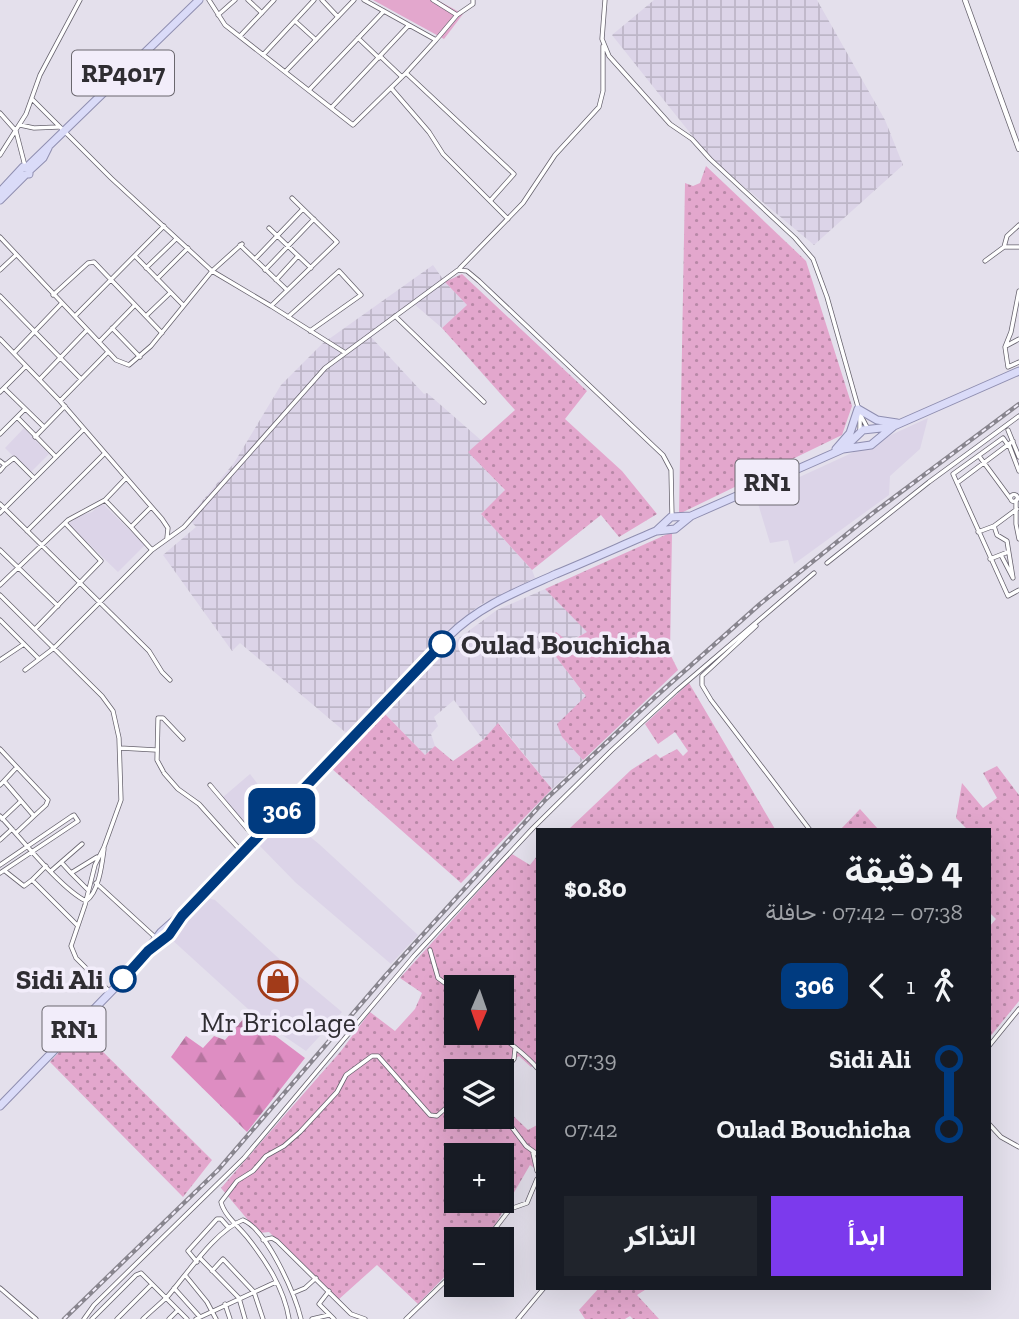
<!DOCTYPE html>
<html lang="ar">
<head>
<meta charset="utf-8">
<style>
	body { margin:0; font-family:"Zilla Slab",Vazirmatn,serif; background:#20242c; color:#f1f3f6; direction:rtl; height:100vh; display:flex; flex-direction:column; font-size:26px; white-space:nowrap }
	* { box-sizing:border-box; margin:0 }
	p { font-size:23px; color:#9ea1a6 }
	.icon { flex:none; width:38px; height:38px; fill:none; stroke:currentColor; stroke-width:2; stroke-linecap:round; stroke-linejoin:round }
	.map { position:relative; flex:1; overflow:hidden; direction:ltr }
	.sheet { position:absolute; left:536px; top:828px; width:455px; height:462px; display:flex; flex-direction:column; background:#171b24; border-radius:0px; box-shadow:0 7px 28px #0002; direction:rtl }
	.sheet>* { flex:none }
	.badge { padding:0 14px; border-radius:10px; font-size:24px; line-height:46px }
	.needle { width:46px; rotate:182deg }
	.tools { position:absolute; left:444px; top:975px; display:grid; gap:14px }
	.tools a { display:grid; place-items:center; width:70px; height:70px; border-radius:0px; background:#171b24; box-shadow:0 7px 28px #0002; font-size:35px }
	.map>.badge { position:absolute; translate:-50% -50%; box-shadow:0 0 0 4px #fff }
	.legs { display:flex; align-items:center; gap:10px; height:77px; padding:0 28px; font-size:23px }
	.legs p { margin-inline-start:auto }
	.overview { display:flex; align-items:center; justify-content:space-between; height:119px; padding:0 28px }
	h1 { font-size:38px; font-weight:700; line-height:52px }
	.button { display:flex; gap:14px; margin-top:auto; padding:14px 28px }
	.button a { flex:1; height:80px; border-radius:0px; background:#7c3aed; color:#fff; font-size:28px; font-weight:700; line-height:80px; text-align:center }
	.button a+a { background:#20242c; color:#f1f3f6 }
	ul { padding:0 28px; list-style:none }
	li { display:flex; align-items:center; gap:24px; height:70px; font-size:26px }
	li i { display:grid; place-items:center; width:10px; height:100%; margin:0 9px; background:currentColor }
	li i::after { content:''; width:18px; height:18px; margin:-9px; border:5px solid; border-radius:50%; background:#171b24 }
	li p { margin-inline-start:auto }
	li:first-child i { background:linear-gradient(#0000 50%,currentColor 0) }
	li:last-child i { background:linear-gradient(currentColor 50%,#0000 0) }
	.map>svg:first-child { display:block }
	.built { fill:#dcd4e8 }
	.industrial { fill:url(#industrial-grid) }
	.grass { fill:url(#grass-dots); fill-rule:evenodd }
	.forest { fill:url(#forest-firs) }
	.park { fill:#e3a7cd }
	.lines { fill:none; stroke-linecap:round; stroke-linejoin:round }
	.minor-casing { stroke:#66626d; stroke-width:5 }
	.tertiary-casing { stroke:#66626d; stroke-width:6 }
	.primary-casing { stroke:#8f8eb0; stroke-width:9 }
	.minor { stroke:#fff; stroke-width:3.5 }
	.tertiary { stroke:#fff; stroke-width:4.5 }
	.primary { stroke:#dadbf8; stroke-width:7 }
	.rail-casing { stroke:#88858e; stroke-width:4.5 }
	.rail { stroke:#f2edfa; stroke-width:2; stroke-dasharray:5; stroke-linecap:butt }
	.line-1-casing { stroke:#fff; stroke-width:16 }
	.line-1 { stroke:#003b80; stroke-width:10 }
	.stop-1-dot { fill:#fff; stroke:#003b80; stroke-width:3.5 }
	.labels { text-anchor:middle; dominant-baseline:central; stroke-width:7; stroke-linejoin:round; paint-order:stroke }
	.shield { fill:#f2edfa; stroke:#6a676e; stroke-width:2 }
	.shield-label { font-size:26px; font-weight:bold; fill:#2f2d32 }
	.stop-label { font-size:28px; font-weight:bold; fill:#2f2d32; stroke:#f2edfa; text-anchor:start }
	.poi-label { font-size:28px; fill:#2f2d32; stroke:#f2edfa }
</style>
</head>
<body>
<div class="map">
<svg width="1019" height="1319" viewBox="0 0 1019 1319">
	<defs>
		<pattern id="industrial-grid" width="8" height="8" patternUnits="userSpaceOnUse" patternTransform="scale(1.75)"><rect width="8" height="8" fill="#dcd4e8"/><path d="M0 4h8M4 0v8" fill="none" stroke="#bdb6c7"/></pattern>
		<pattern id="grass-dots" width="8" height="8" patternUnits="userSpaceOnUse" patternTransform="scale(1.75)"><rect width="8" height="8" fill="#e3a7cd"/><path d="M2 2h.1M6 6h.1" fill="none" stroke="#b888a7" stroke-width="1.8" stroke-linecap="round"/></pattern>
		<pattern id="forest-firs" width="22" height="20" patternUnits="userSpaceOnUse" patternTransform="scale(1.75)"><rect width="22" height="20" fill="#de8dc2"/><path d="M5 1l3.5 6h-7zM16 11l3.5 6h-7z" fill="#b4749e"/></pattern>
	</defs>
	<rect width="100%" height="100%" fill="#e4e0ec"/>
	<path class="built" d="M928,418L920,449L890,476L889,495L794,564L788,540L770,543L756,497Z
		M24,428L49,454L30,473L5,448Z
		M102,503L145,545L118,572L68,524L79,516L92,512Z
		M250,774L271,801L246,824L222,798Z
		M286,817L319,844L418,935L391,964L295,882L258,844Z
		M208,898L215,900L286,965L342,1012L306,1051L260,1020L170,938Z"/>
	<path class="industrial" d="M654,0H817L885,120L903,165L814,245L710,158L612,35Z
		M433,265L445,282L467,305L442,328L414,304L371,337L424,394L427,393L482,441L469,452L505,491L481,514L532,570L535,578L480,605L448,630L351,737L240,643L232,651L163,555L196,527L188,518L234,463L281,385L322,344Z
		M545,589L588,632L550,649L586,696L562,737L583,760L552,789L499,723L483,740L454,700L434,717L438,726L431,734L435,746L425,755L385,714L459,638L497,610Z"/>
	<path class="grass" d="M706,166L806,261L852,406L842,435L679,514L685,183L693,186L700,183Z
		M462,274L587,391L565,419L622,471L657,514L619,537L601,515L532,570L481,514L505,490L468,452L515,410L442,328L467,305L445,282Z
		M672,532L670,654L678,670L583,760L562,737L557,724L586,696L550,649L547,641L556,632L569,642L587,632L545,589Z
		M689,683L775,829H569L631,770L656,754L660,758L677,749L683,756L688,751L675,732L658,744L645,724Z
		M385,714L425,755L435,746L453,761L483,740L498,723L552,789L461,883L331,768Z
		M997,766L1019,795V1001L989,1038V927L996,919L989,912V830L967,829L956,818L962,783L983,808L997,798L983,773Z
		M860,809L878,829H841Z
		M512,854L530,865L537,856V1064L531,1067L519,1056L505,1064L501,1071H457V1116H502V1105L528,1130L537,1125V1170L530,1165L495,1225L481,1239H457V1264L418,1304L377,1265L338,1300L269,1232L259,1233L221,1188L341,1051L370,1012L395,1031L415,1009L422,993L400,978ZM457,987H502V1032H457ZM457,1155H502V1200H457Z
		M80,1029L212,1160L183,1197L50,1062Z
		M599,1288H648L637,1295L659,1319H633L630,1316L625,1319H585L579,1310Z"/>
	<path class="forest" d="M245,1017L261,1025L305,1058L247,1132L171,1057L186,1036L203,1048L214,1036L225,1040Z"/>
	<path class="park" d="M373,0H437L463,14L444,39Z"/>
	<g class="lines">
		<g class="minor-casing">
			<path id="minor" d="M209,0L225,25L353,125L406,73L436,40L364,0
				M248,0L262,13
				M322,0L338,17
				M433,0L457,15L436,40
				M605,0L602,39L609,56L670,124L692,139L710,159L795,238L813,259L827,297L860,414L868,429
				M218,15L235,0
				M457,15L473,4V0
				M295,21L316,40
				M240,36L274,0
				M358,38L379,58
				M263,55L314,0
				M381,57L402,77
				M286,71L354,0
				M406,73L514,174L490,201
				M391,88L429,132L443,154L508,219
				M310,89L384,11
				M32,99L111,178L212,271L271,306L337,242L292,198
				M332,107L409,25
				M0,113L16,131L25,166
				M20,125L34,128L58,127
				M0,155L26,114L40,75L80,0
				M269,228L311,268
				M0,237L116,360L129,365L151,346L212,271L242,244
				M240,245L287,290
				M1004,247L1007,236L1019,225
				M135,256L183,305
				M255,259L303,209
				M985,261L1004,247H1019
				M146,268L176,239
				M460,268L523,203L555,155L599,107L603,91V46
				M0,270L16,255
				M265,270L314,219
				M157,279L188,248
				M276,280L298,256
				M53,295L88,263L94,262L162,333
				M0,296L81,379
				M271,306L344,352
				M147,315L170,293
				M75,316L164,226
				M395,316L484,402
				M288,317L339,271L361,295L310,331
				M112,328L140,357
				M0,339L60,401L162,519L168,528L167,538
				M99,342L135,305
				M1006,346L1019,339
				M14,353L61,304
				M1008,367L1005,347L1011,332L1019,291
				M1008,367L1019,362
				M40,379L87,330
				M4,388L44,427
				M0,392L26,366
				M60,401L108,352
				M860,414V430
				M17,417L56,457
				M1008,430L1019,457
				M0,434L25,409
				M35,437L65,406
				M1008,445L1003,438L953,474L1008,596L1019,590
				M1009,445L1019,471
				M979,456L1010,498
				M0,461L5,465L14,458L34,478
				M0,471L5,465
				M957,483L1013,441
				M1010.5 498a3.5 3.5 0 1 1 7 0a3.5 3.5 0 1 1-7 0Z
				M105,500L131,527L151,507
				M1016,500V524L1019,539
				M0,504L149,651L162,672L170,680
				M0,513L84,429
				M994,526L997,535L1007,541L1013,578L1001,555
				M131,527L152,550
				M27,531L104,454
				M978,532L994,526L1017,509
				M0,550L58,606
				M990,559L1008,552
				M827,563L929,482L1019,416
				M0,585L68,520L105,500L126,478
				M0,595L102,696L113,711L119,738L121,800L104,847L95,865L85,905L71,946L76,958L109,991
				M0,620L39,659
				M756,626L702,676V685L711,700L810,830
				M35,629L101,561L65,523
				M0,660L24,644
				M25,670L54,648L152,550L184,527L325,368L458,270L467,271L479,281L663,455L671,470L672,516
				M120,748L156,750
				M0,749L48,800L46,805L34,816
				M163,771L157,760L158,718H163L183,739
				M164,773L178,789L199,804L242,852
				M4,781L17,767
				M0,785L4,781L34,816L16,833
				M210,785L255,838
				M0,816C21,838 61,889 86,901C99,892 102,864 104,849
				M2,819L21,801
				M0,840L12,829
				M61,862L71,873
				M0,865L72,816L74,815L78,821L0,873
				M46,866L32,880L77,925
				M5,871L24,886L32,880
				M51,871L82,844
				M96,883L156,938
				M88,890L71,873L97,857
				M430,950L438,978L457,992
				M498,1032C511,1046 526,1054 537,1068
				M989,1046L1019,1009
				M502,1074L514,1059L515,1049
				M502,1114L526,1146L537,1154
				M989,1124L1001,1137L1019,1147
				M533,1153L537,1171
				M487,1239L510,1209L527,1203L537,1179
				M263,1240L272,1238L277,1241L351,1314L365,1319
				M200,1258L239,1298L245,1319
				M197,1262L188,1251L217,1219H221L229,1228
				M212,1271L223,1259L254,1292L263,1319
				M185,1275L207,1302L216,1319
				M0,1288L36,1319
				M174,1288L200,1317
				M329,1291L319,1304L334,1319
				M293,1293L305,1288L316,1278
				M225,1304L230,1319
				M84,1319L94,1305L244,1158L414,956L533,828L611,751L676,691L814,573
				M92,1319L136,1275L141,1273L187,1319
				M117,1319L152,1284
				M143,1319C151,1311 160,1304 168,1296C187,1274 216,1230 243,1220C267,1230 295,1294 301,1319
				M169,1319L177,1311
				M196,1319L276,1282
				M289,1319C284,1288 266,1261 247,1237C238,1226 224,1215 221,1202L237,1181L253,1171L266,1156L284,1146L300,1132L337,1092L346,1075L372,1056H378L430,1115L437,1116L447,1107L457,1103
				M312,1319L329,1315
				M406,1319L457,1270
				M518,1319L544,1288"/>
		</g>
		<g class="tertiary-casing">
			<path id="tertiary" d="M965,0L1019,149"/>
		</g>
		<g class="primary-casing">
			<path id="primary" d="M27,167L199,0
				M30,170L43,158L48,148
				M0,192L23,167L29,168V174
				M0,200L25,175
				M844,448L863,430L890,427
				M836,449L850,433L858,409L877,420L897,423
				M657,531L675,529L691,516
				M149,950L167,936L180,919
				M0,1106L133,969L161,932L197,900L449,636C479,606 518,591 556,574C590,560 623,545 656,531L671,517L691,516L843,449L871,445L894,426L1019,371"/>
		</g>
		<use href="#minor" class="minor"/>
		<use href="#tertiary" class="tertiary"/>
		<use href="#primary" class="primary"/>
		<g class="rail-casing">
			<path id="rail" d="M64,1319L218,1170L386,975L546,799L654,698L760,604L873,513L1019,404"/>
		</g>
		<use href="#rail" class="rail"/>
	</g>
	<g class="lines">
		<g class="line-1-casing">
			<path id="line-1" d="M123,979L148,951L169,935L182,916L442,644"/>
		</g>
		<use href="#line-1" class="line-1"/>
	</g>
	<defs>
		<g id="shop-ring" transform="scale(2.0125)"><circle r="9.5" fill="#f2edfa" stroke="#a23b19" stroke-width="1.5"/><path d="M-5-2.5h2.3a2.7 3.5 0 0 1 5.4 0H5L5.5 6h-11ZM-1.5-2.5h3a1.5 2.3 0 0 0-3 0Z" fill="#a23b19"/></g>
	</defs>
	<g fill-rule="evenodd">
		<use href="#shop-ring" x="278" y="981"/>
	</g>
	<g class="stop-1-dot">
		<circle cx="442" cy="644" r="12"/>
		<circle cx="123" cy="979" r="12"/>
	</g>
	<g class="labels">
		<g class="shield">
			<rect x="72" y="50.5" width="102" height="45" rx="5"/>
			<rect x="735.5" y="459.5" width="63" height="45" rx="5"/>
			<rect x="42.5" y="1006.5" width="63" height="45" rx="5"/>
		</g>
		<g class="shield-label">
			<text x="123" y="73">RP4017</text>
			<text x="767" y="482">RN1</text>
			<text x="74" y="1029">RN1</text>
		</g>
		<g class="stop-label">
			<text x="461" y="644">Oulad Bouchicha</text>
			<text x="104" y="979" text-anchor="end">Sidi Ali</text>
		</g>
		<g class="poi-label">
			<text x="278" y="1022">Mr Bricolage</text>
		</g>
	</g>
</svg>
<div class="tools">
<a><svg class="needle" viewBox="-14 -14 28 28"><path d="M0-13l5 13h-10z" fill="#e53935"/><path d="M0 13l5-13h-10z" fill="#9ea1a6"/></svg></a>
<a><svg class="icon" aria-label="layers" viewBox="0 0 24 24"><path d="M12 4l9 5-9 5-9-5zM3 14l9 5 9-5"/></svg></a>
<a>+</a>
<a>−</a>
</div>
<b class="badge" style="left:282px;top:811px;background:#003b80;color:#fff">306</b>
<section class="sheet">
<div class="overview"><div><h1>4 دقيقة</h1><p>07:38 – 07:42 · حافلة</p></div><b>$0.80</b></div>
<div class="legs"><svg class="icon" aria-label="walk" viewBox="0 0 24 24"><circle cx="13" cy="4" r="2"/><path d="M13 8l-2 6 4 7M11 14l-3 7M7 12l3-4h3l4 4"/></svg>1<svg class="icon" aria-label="back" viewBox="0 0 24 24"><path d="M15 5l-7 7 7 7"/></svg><b class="badge" style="background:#003b80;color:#fff">306</b></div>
<ul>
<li><i style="color:#003b80"></i><b>Sidi Ali</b><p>07:39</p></li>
<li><i style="color:#003b80"></i><b>Oulad Bouchicha</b><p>07:42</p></li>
</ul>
<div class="button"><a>ابدأ</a><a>التذاكر</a></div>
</section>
</div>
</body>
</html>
